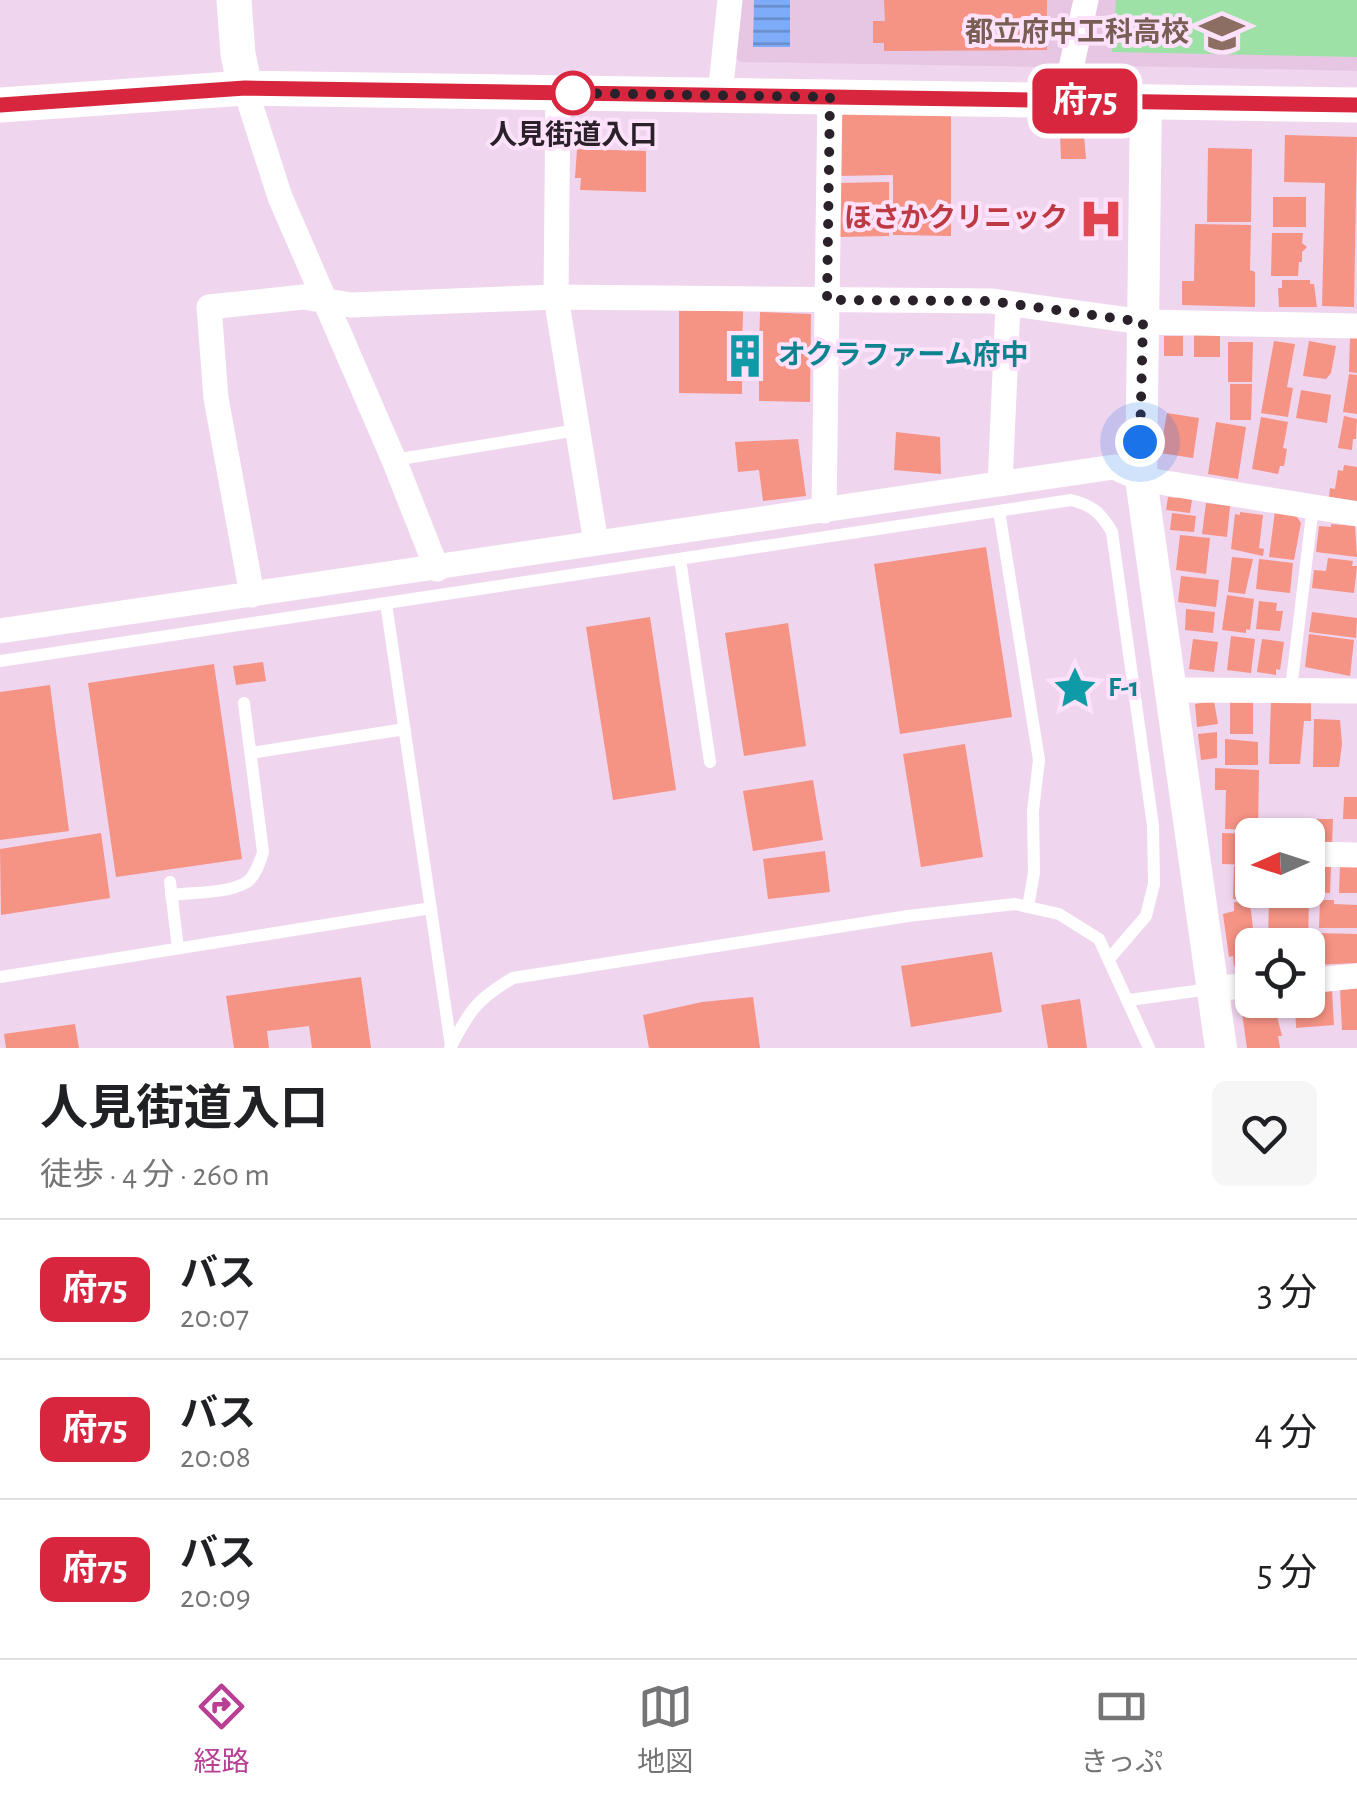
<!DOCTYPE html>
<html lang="ja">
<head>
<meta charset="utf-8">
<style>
	body { margin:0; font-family:"Alegreya Sans","Noto Sans JP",sans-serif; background:#f6f6f6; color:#202124; height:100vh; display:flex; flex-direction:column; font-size:38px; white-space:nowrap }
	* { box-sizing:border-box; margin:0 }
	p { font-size:32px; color:#757577 }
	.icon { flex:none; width:55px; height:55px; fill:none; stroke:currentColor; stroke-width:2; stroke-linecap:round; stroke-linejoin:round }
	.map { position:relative; height:1048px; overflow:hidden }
	.drawer { display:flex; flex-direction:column; background:#fff; flex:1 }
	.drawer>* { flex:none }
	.badge { padding:0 20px; border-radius:15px; font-size:35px; line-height:65px }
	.needle { width:65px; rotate:267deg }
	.tools { position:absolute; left:1235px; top:818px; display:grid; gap:20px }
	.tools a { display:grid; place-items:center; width:90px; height:90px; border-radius:15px; background:#fff; box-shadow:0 2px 8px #0004; font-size:50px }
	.you { position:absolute; width:50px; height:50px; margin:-25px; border:8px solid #fff; border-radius:50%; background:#1a73e8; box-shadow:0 0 0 15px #1a73e833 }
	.map>.badge { position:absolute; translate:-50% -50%; box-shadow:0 0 0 5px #fff }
	.round { display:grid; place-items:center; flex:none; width:105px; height:105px; border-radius:15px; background:#f6f6f6 }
	.overview { display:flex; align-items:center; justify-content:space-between; height:170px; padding:0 40px }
	h1 { font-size:48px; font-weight:700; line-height:75px }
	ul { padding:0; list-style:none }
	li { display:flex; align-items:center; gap:30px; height:140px; padding:0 40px; border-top:2px solid #e0e0e0 }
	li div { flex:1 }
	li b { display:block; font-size:38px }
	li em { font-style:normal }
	li .badge { min-width:110px; font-weight:700; text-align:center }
	.menu { display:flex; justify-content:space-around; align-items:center; height:140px; border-top:2px solid #e0e0e0; background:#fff; font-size:28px; color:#757577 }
	.menu a { display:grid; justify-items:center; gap:5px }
	.menu .selected { color:#b83f94 }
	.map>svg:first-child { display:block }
	.built { fill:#e7c6e4 }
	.grass { fill:#9de1a6 }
	.water { fill:url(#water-rules) }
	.building { fill:#f59385 }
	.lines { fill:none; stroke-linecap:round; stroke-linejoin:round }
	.service { stroke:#fff; stroke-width:12 }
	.minor { stroke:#fff; stroke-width:25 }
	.tertiary { stroke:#fff; stroke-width:32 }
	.secondary { stroke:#fff; stroke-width:35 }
	.line-casing { stroke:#fff; stroke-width:22 }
	.line { stroke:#d7263d; stroke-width:15 }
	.walk { stroke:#2b212a; stroke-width:10; stroke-dasharray:0 18 }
	.stop-dot { fill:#fff; stroke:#d7263d; stroke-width:5 }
	.labels { text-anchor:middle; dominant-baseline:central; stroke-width:8; stroke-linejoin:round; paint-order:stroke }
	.education-label { font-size:28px; font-weight:bold; fill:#785e54; stroke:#fee2fb; text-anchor:end }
	.stop-label { font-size:28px; font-weight:bold; fill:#2b212a; stroke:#fee2fb }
	.health-label { font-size:28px; font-weight:bold; fill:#be3a42; stroke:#fee2fb; text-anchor:end }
	.culture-label { font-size:28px; font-weight:bold; fill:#0d838f; stroke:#fee2fb; text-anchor:start }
</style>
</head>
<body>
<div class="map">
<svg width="1357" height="1048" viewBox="0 0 1357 1048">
	<defs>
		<pattern id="water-rules" width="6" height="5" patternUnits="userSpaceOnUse" patternTransform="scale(2.5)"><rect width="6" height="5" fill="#7eacf8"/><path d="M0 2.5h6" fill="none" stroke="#678cc9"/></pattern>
	</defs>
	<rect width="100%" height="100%" fill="#f0d5ee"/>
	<path class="built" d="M738,0H1075L1062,61L1054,67L740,62L732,54Z
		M1094,0H1357V71L1080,65Z"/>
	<path class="grass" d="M1116,0H1357V57L1112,52Z"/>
	<path class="water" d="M754,0H790V47H753Z"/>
	<path class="building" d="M884,0H1047V50L884,51V43H873V21H885Z
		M837,105L951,108V236L893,235V175L837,176Z
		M1060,135H1084L1086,159H1061Z
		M1285,135L1357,137L1354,307L1322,306L1325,183L1284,182Z
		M1208,148L1252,149L1251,222H1207Z
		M577,149L646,151V192L580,190L581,178H575Z
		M889,182V236L838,237L837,183Z
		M1273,197H1306V227H1273Z
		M1195,224L1251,225L1250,270L1255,272V307L1182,305V281H1194Z
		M1272,233H1303L1302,243L1307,247L1302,252V262H1299L1298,276H1271Z
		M1282,280H1310V284H1314L1317,307H1279L1278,288H1282Z
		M679,311H743L742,352L759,353L760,312L811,314L810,402L759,401V360H751L750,370H742V394L679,393Z
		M1194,334H1220V357H1194Z
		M1350,335L1357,336V373L1349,372Z
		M1164,336H1183V356H1164Z
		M1274,341L1295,344L1287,387L1293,388L1288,417L1261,413Z
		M1309,341L1336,346L1331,373L1326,379L1303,376Z
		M1228,342H1253L1252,382H1228Z
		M1349,374L1357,375V414L1343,412Z
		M1230,384H1252L1251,420H1230Z
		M1301,390L1331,395L1327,423L1296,418Z
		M1167,413L1199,418L1193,458L1160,453Z
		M1344,416L1357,419L1356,439H1353L1352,450L1338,448Z
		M1261,417L1288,422L1283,448L1287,449L1284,466H1280L1278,474L1252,469Z
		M1216,422L1246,427L1238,479L1208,474Z
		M896,432L940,437L941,474L894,470Z
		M798,439L806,496L763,501L759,470L738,472L735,442Z
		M1344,465L1357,467V501L1329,497L1330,488L1335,489L1338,470L1343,471Z
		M1178,495L1192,500L1190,513L1166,510L1168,497L1177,498Z
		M1206,503L1230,506L1227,537L1202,534Z
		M1275,511L1295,514L1301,523L1294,560L1269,557Z
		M1240,512L1263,515L1259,548L1264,549L1263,556L1231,549L1235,514L1240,515Z
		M1172,513L1196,516L1194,532L1170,530Z
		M1331,524L1355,526L1357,557L1316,552L1319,526L1331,527Z
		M1180,535L1210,538L1206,574L1176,570Z
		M986,547L1012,717L900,734L874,564Z
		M1232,557L1253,559L1245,594L1228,592Z
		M1328,558L1353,561L1352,566H1357L1354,593L1312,588L1314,570L1326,571Z
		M1259,559L1293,563L1290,593L1256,589Z
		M1181,576L1219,580L1216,607L1178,602Z
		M1227,595L1254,599L1250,630L1246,629V633L1222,630Z
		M1259,601L1277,603L1276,611H1283L1280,631L1256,629Z
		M1186,609L1215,612L1213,633L1185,630Z
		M1312,612L1357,618L1356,638L1309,632Z
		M650,617L676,790L613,800L586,627Z
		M788,623L806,746L744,756L725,633Z
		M1309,634L1354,640L1350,676L1305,667Z
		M1231,636L1255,639L1251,673L1227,670Z
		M1193,639L1218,642L1214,672L1189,669Z
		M1262,639L1284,642L1280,670L1276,669V675L1257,672Z
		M263,662L266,681L236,685L233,666Z
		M214,664L242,859L116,877L88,683Z
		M50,685L69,831L0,840V692Z
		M1271,699L1311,700V721H1304L1300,764H1269Z
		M1230,700H1253V734H1230Z
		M1214,701L1218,724L1197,727L1195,704Z
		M1314,719L1340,720L1342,744L1339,767H1313Z
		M1217,732V758L1201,760L1198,734Z
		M1225,739L1258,742V765H1225Z
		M965,744L983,857L921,867L903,754Z
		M1215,768L1259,770L1258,830L1225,829L1226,790H1215Z
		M813,780L823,840L753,851L743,791Z
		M1344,797H1357V819H1343Z
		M1266,818L1297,819V833L1269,835Z
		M1303,819H1333L1332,845L1308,844V835H1303Z
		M101,833L110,898L1,915L0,849Z
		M1222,833L1252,834V865L1222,864Z
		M825,851L830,892L768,899L763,859Z
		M1234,866L1252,867L1254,900L1233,899Z
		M1308,866L1331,867L1330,893L1308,892Z
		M1340,866H1357V893H1339Z
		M1269,897L1309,898L1308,945H1268Z
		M1320,900H1334V904L1357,905V928H1319Z
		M1234,902L1250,903L1255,945H1252V963L1234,966L1233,956L1229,957L1223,914L1234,911Z
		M1316,933L1357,934V963L1315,965Z
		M992,952L1002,1012L911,1027L901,966Z
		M361,977L371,1048H312L309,1026L267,1031L269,1048H234L226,996Z
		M1357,988V1030H1342L1340,989Z
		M1332,990L1334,1025L1296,1028L1295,1000H1308V992Z
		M753,997L760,1048H649L643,1015L702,1002Z
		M1252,997V1000H1273L1282,1036H1278L1280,1048H1247L1240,999Z
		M1080,999L1087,1048H1048L1041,1005Z
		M75,1024L79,1048H6L4,1034Z"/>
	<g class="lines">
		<path class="service" d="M394,460L577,430
			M999,511L1039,760L1033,811L1034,873L1028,907
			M680,559L710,762
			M386,603L451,1046
			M0,661L1071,500C1092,505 1101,513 1112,532L1153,826L1154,884L1146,916L1109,959
			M1291,689L1313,506
			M251,753L405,729
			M170,882L178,948
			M171,895C193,892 228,894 247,882C256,875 260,862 263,852L244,703
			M0,977L431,908
			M1129,1000L1210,989
			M450,1048C470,1010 476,1000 513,978L908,916L1015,904L1059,914L1099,939L1149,1048"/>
		<path class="minor" d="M245,88L280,197L394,460L437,569
			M558,93L556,297L596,543
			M720,95L730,0
			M1064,100L1086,0
			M1000,484L1008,305
			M824,511L830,97
			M252,595L216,398L209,307L303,297L351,305L556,297L991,301L1143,322L1357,326
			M0,631L1114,467L1141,479L1357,514
			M1171,690L1357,691
			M1308,854L1357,855
			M1308,981L1357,976
			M1212,989L1252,985"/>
		<path class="tertiary" d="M1146,102L1141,479L1221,1048"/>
		<path class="secondary" d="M234,0L238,54L245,88
			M0,105L245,88L1357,105"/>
	</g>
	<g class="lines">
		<g class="line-casing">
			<path id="line" d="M0,105L245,88L1357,105"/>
		</g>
		<use href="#line" class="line"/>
		<path class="walk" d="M573,93H558L830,97L827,300L991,301L1143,322L1140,442"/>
	</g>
	<defs>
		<g id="school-bare" transform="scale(3.45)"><path d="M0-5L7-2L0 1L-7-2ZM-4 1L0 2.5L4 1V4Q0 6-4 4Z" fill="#8d6e63" stroke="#fee2fb" stroke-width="2.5" paint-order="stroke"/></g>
		<g id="hospital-bare" transform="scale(3.45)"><path d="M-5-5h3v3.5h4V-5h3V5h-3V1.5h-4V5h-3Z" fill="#e0444e" stroke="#fee2fb" stroke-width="2.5" paint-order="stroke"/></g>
		<g id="building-bare" transform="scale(3.45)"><path d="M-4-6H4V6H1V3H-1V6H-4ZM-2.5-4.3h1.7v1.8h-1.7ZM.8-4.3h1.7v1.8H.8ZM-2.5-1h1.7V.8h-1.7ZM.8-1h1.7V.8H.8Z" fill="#0f9aa8" stroke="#fee2fb" stroke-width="2.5" paint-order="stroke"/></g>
		<g id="sight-bare" transform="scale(3.45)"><path d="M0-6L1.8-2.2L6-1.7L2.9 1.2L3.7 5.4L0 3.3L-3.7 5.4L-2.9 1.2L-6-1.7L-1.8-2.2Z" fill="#0f9aa8" stroke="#fee2fb" stroke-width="2.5" paint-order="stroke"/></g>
	</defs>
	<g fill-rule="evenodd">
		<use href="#school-bare" x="1222" y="33"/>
		<use href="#hospital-bare" x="1101" y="219"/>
		<use href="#building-bare" x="745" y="356"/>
		<use href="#sight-bare" x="1075" y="688"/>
	</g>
	<circle class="stop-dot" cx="573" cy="93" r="20"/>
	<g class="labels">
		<g class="education-label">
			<text x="1189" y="33">都立府中工科高校</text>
		</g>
		<g class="stop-label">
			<text x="573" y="136">人見街道入口</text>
		</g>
		<g class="health-label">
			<text x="1068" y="219">ほさかクリニック</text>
		</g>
		<g class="culture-label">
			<text x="778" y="356">オクラファーム府中</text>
			<text x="1108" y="688">F-1</text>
		</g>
	</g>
</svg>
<div class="tools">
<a><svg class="needle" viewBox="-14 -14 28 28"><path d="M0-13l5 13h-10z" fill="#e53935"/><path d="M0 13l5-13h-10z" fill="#757577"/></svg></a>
<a><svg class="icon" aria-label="locate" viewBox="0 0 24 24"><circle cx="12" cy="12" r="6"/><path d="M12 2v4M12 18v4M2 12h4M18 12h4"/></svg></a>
</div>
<div class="you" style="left:1140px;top:442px"></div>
<b class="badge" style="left:1085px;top:101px;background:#d7263d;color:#fff">府75</b>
</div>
<section class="drawer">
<div class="overview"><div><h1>人見街道入口</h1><p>徒歩 · 4 分 · 260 m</p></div><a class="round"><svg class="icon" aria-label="heart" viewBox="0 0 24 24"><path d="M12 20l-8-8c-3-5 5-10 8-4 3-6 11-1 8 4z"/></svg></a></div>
<ul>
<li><span class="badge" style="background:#d7263d;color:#fff">府75</span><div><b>バス</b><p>20:07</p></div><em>3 分</em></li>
<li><span class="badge" style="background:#d7263d;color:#fff">府75</span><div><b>バス</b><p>20:08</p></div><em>4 分</em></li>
<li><span class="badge" style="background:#d7263d;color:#fff">府75</span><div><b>バス</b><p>20:09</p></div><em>5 分</em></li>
</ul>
</section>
<nav class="menu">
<a class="selected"><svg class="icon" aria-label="directions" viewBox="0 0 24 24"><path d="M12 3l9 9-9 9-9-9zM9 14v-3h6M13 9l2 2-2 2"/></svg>経路</a>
<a><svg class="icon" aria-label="map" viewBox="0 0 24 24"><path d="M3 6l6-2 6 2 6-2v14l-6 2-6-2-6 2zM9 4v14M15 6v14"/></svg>地図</a>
<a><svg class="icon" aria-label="tickets" viewBox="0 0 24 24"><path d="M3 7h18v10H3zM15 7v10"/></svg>きっぷ</a>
</nav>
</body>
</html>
